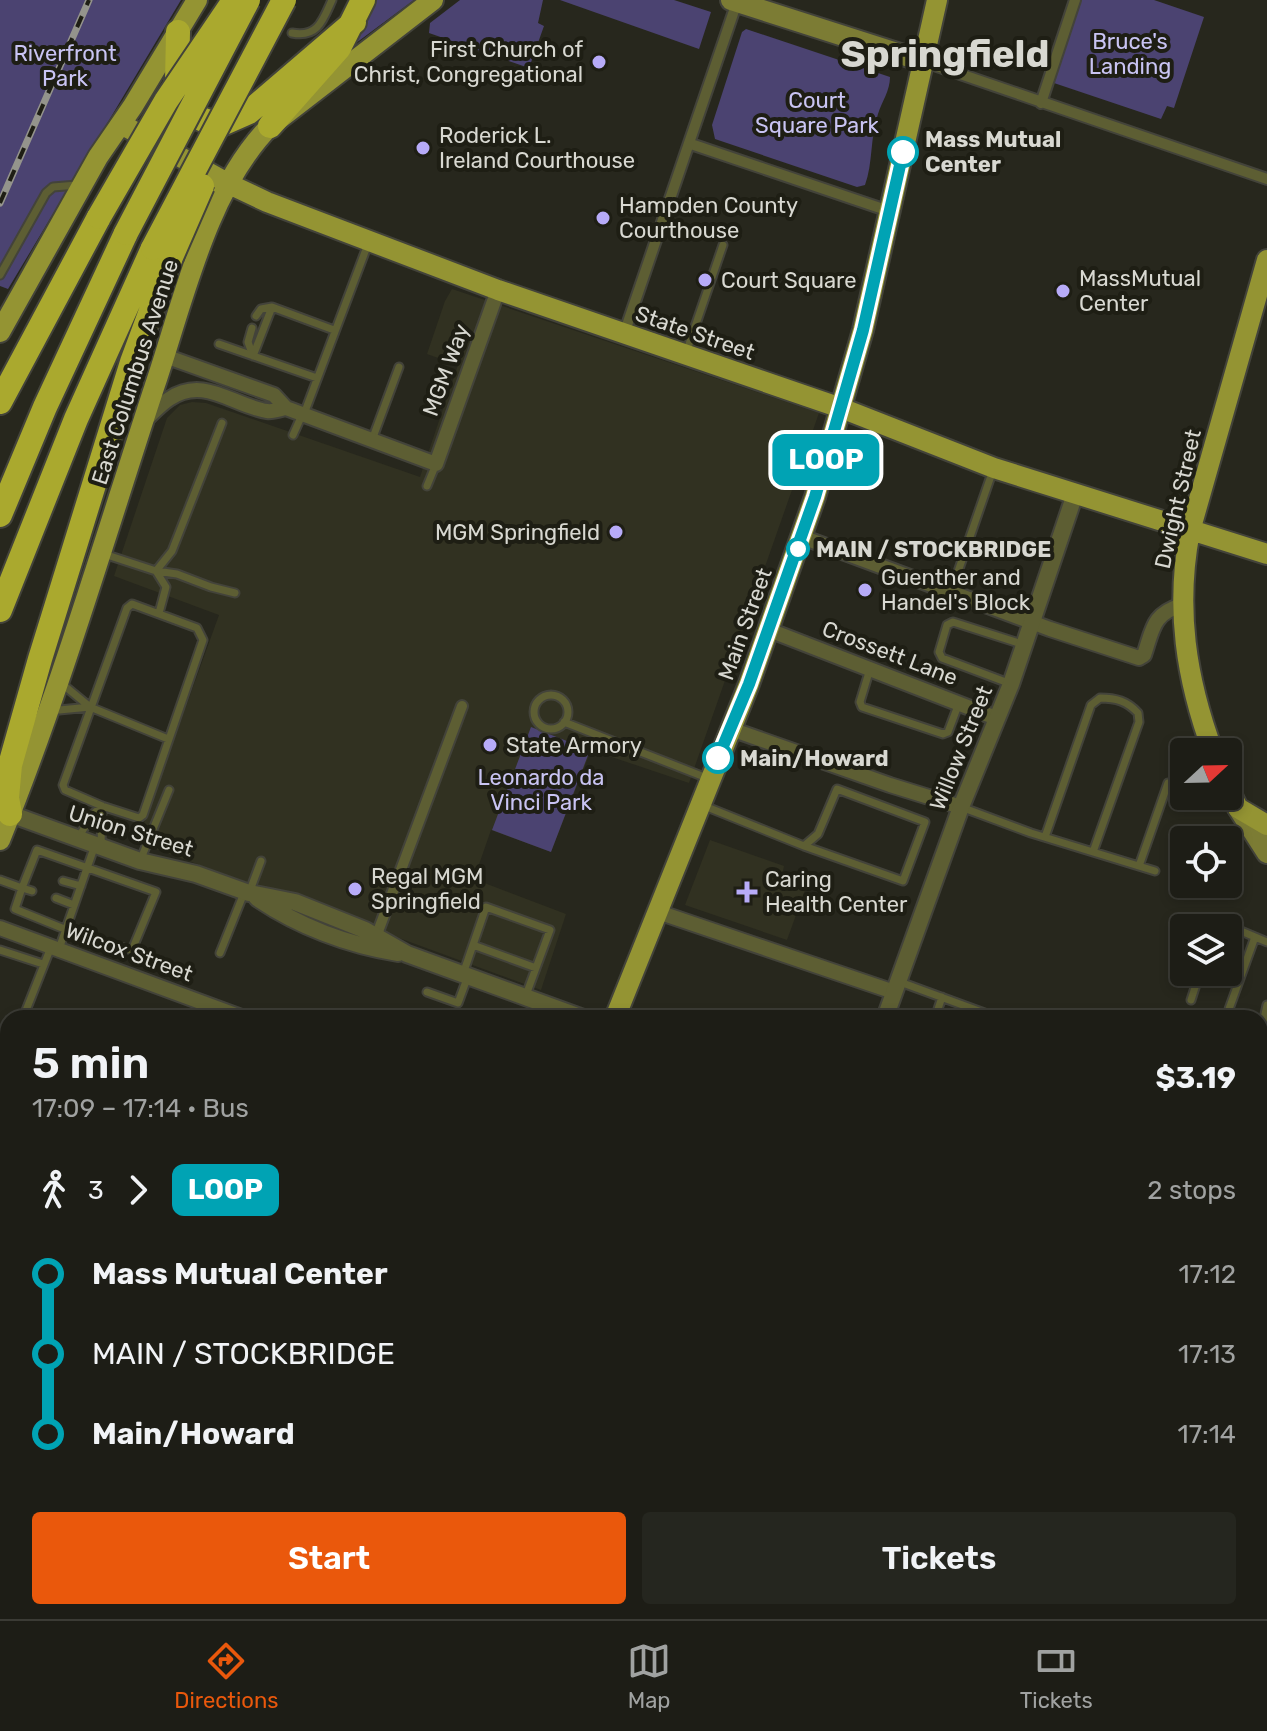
<!DOCTYPE html>
<html lang="en">
<head>
<meta charset="utf-8">
<style>
	body { margin:0; font-family:Rubik,sans-serif; background:#25261f; color:#f1f3f6; height:100vh; display:flex; flex-direction:column; font-size:30px; white-space:nowrap }
	* { box-sizing:border-box; margin:0 }
	p { font-size:26px; color:#a0a2a1 }
	.icon { flex:none; width:44px; height:44px; fill:none; stroke:currentColor; stroke-width:2; stroke-linecap:round; stroke-linejoin:round }
	.map { position:relative; flex:1; overflow:hidden }
	.side { position:absolute; left:0px; top:1010px; width:1268px; height:610px; display:flex; flex-direction:column; background:#1d1d16; border-radius:24px 24px 0 0; box-shadow:0 4px 12px #0003,0 0 0 2px #3b3b35 }
	.side>* { flex:none }
	.badge { padding:0 16px; border-radius:12px; font-size:28px; line-height:52px }
	.needle { width:52px; rotate:68deg }
	.fabs { position:absolute; left:1170px; top:738px; display:grid; gap:16px }
	.fabs a { display:grid; place-items:center; width:72px; height:72px; border-radius:8px; background:#1d1d16; box-shadow:0 4px 12px #0003,0 0 0 2px #3b3b35; font-size:40px }
	.map>.badge { position:absolute; translate:-50% -50%; box-shadow:0 0 0 4px #fff }
	.legs { display:flex; align-items:center; gap:12px; height:88px; padding:0 32px; font-size:26px }
	.legs p { margin-inline-start:auto }
	.overview { display:flex; align-items:center; justify-content:space-between; height:136px; padding:0 32px }
	h1 { font-size:44px; font-weight:600; line-height:60px }
	.action { display:flex; gap:16px; margin-top:auto; padding:16px 32px }
	.action a { flex:1; height:92px; border-radius:8px; background:#ea580c; color:#fff; font-size:32px; font-weight:600; line-height:92px; text-align:center }
	.action a+a { background:#25261f; color:#f1f3f6 }
	ul { padding:0 32px; list-style:none }
	li { display:flex; align-items:center; gap:28px; height:80px; font-size:30px }
	li i { display:grid; place-items:center; width:12px; height:100%; margin:0 10px; background:currentColor }
	li i::after { content:''; width:20px; height:20px; margin:-10px; border:6px solid; border-radius:50%; background:#1d1d16 }
	li p { margin-inline-start:auto }
	li:first-child i { background:linear-gradient(#0000 50%,currentColor 0) }
	li:last-child i { background:linear-gradient(currentColor 50%,#0000 0) }
	.tab-bar { display:flex; justify-content:space-around; align-items:center; height:112px; border-top:2px solid #3b3b35; background:#1d1d16; font-size:22px; color:#a0a2a1 }
	.tab-bar a { display:grid; justify-items:center; gap:4px }
	.tab-bar .current { color:#ea580c }
	.map>svg:first-child { display:block }
	.built { fill:#313121 }
	.green { fill:#4b4371 }
	.lines { fill:none; stroke-linecap:round; stroke-linejoin:round }
	.service-casing { stroke:#43433a; stroke-width:11 }
	.pedestrian-casing { stroke:#43433a; stroke-width:14 }
	.minor-casing { stroke:#43433a; stroke-width:18 }
	.tertiary-casing { stroke:#43433a; stroke-width:20 }
	.secondary-casing { stroke:#43433a; stroke-width:24 }
	.primary-casing { stroke:#43433a; stroke-width:24 }
	.motorway-casing { stroke:#43433a; stroke-width:28 }
	.service { stroke:#5d5e33; stroke-width:7 }
	.pedestrian { stroke:#5d5e33; stroke-width:10 }
	.minor { stroke:#5d5e33; stroke-width:14 }
	.tertiary { stroke:#5d5e33; stroke-width:16 }
	.secondary { stroke:#7c7c34; stroke-width:20 }
	.primary { stroke:#949433; stroke-width:20 }
	.motorway { stroke:#aaa92e; stroke-width:24 }
	.rail-casing { stroke:#94948c; stroke-width:7 }
	.rail { stroke:#1e1e14; stroke-width:4; stroke-dasharray:12; stroke-linecap:butt }
	.motorway-bridge-casing { stroke:#43433a; stroke-width:28; stroke-linecap:butt }
	.motorway-bridge { stroke:#aaa92e; stroke-width:24 }
	.line-1-casing { stroke:#fff; stroke-width:18 }
	.line-1 { stroke:#00a3b4; stroke-width:12 }
	.poi-dot { fill:#b7abf8; stroke:#1e1e14; stroke-width:3 }
	.stop-1-dot { fill:#fff; stroke:#00a3b4; stroke-width:4 }
	.labels { text-anchor:middle; dominant-baseline:central; stroke-width:8; stroke-linejoin:round; paint-order:stroke }
	.park-label { font-size:22px; fill:#c9c4f3; stroke:#1e1e14 }
	.poi-label { font-size:22px; fill:#d8d8d1; stroke:#1e1e14; text-anchor:start }
	.stop-label { font-size:22px; font-weight:bold; fill:#d8d8d1; stroke:#1e1e14; text-anchor:start }
	.street-label { font-size:22px; fill:#d8d8d1; stroke:#1e1e14 }
	.town-label { font-size:38px; font-weight:bold; fill:#d8d8d1; stroke:#1e1e14 }
</style>
</head>
<body>
<div class="map">
<svg width="1267" height="1619" viewBox="0 0 1267 1619">
	<rect width="100%" height="100%" fill="#27271d"/>
	<path class="built" d="M452,289L819,413L689,783L591,750L551,852L491,830L474,879L566,914L541,990L137,842L219,615L114,576L167,418L180,405L192,402L206,403L420,477L458,365L427,354L445,301Z
		M710,840L784,866L783,871L809,879L787,940L685,905Z
		M1267,1502V1585L1260,1582V1522Z"/>
	<path class="green" d="M0,0H181L8,289L0,286Z
		M372,0H414L352,46Z
		M460,0H543L538,23L544,26L529,68L429,33L430,23Z
		M560,0H674L711,12L699,49Z
		M1075,0H1154L1204,17L1174,108L1167,106L1161,119L1048,81Z
		M746,29L890,77C890,91 882,101 878,114C870,137 873,164 865,185L857,187L715,139L712,125L742,32Z
		M531,727L590,750L551,852L492,830Z"/>
	<g class="lines">
		<g class="service-casing">
			<path id="service" d="M292,33C318,38 323,20 332,0
				M0,275L46,193L53,187L77,185
				M256,316L261,309L272,307L334,330
				M252,328L248,342L253,356
				M219,344L317,378
				M686,353L723,245
				M253,356L272,307
				M304,414L368,244
				M293,435L302,415
				M372,440L399,367
				M427,486L436,464
				M104,554L156,571L177,574L211,587L235,593
				M156,571L172,551L222,423
				M156,571L166,587L159,613
				M951,592L993,470
				M132,604L197,628L203,640L143,815L139,818L102,806L65,790L63,785L127,608Z
				M870,669L860,702L862,707L943,734L948,732L959,703
				M1011,684L942,658L939,652L947,625L953,622L1022,644
				M534 712a17 17 0 1 1 34 0a17 17 0 1 1-34 0Z
				M90,707L168,739
				M49,711L90,707L61,683
				M564,722L707,778
				M702,805L804,846L903,881L925,822L837,789L818,834L804,846
				M961,807L1031,833L1155,871
				M1045,837L1091,705L1100,698C1116,698 1127,701 1138,713L1139,722L1093,852
				M78,838L93,814L102,806L101,845
				M140,861L169,790
				M1139,866L1168,783
				M0,880L22,888L37,850L156,892L132,950L89,939L15,909L22,888L32,891
				M63,881L81,886
				M249,893L261,861
				M56,898L74,905
				M1217,928L1222,923L1267,942
				M473,945L536,968
				M59,949L95,845
				M0,950L43,964
				M220,953L244,893
				M463,974L486,907L550,930L526,995
				M900,982L998,1018
				M427,992L458,1003L468,976
				M1191,1000L1200,972
				M1229,1009L1255,937
				M23,1018L51,947
				M935,1018L942,997
				M1260,1037L1267,1005
				M0,1048L8,1051
				M1260,1066L1267,1079
				M0,1089L8,1061
				M1260,1422L1267,1425
				M280,1612L288,1619
				M948,1612L954,1619
				M344,1619L348,1612
				M1055,1619L1058,1612
				M1128,1619L1129,1612"/>
		</g>
		<g class="pedestrian-casing">
			<path id="pedestrian" d="M925,62L1267,179
				M1041,103L1075,0
				M691,144L889,211
				M624,334L737,2
				M376,937L462,706"/>
		</g>
		<g class="minor-casing">
			<path id="minor" d="M165,356L274,395L286,408L436,464L498,290
				M144,421C152,414 160,405 169,399C204,375 233,406 267,411C273,412 281,409 286,408
				M802,537L1050,629L1139,658L1144,655C1153,629 1152,614 1182,605
				M769,630L996,718
				M731,729L890,785L961,807
				M658,912L894,992
				M0,928L244,1018
				M0,1094L8,1097
				M1260,1117L1267,1120
				M0,1332L8,1335
				M509,1612L532,1619
				M834,1619L836,1612"/>
		</g>
		<g class="tertiary-casing">
			<path id="tertiary" d="M2,811L140,861L196,874L249,893L295,902L365,930L407,954L583,1018
				M257,898C298,926 348,945 398,953
				M885,1018L961,807L1011,684L1075,494
				M1260,1246L1267,1248
				M1260,1606L1267,1609"/>
		</g>
		<g class="secondary-casing">
			<path id="secondary" d="M731,0L925,62
				M1238,808L1267,853
				M1260,1472L1267,1455
				M0,1495L8,1500
				M185,1612L196,1619
				M1201,1619L1203,1612"/>
		</g>
		<g class="primary-casing">
			<path id="primary" d="M121,124L229,184L267,202L498,290L841,408L994,468L1267,554
				M0,332L98,157L133,106L197,0
				M1213,752C1186,679 1175,608 1190,531L1267,260
				M1228,788L1238,808L1267,825
				M0,840C60,691 105,537 155,385C183,302 207,190 270,126L433,0
				M615,1018L749,684L815,497L863,330L937,0
				M249,1619L255,1612"/>
		</g>
		<g class="motorway-casing">
			<path id="motorway" d="M178,32L177,81L183,103L197,117L206,121L224,123L249,112L354,22
				M270,126L339,48L363,0
				M0,402L99,217
				M0,515L45,407L126,233
				M0,610L76,419L153,248
				M10,814L7,798L10,765L40,659L132,362L171,257"/>
		</g>
		<use href="#service" class="service"/>
		<use href="#pedestrian" class="pedestrian"/>
		<use href="#minor" class="minor"/>
		<use href="#tertiary" class="tertiary"/>
		<use href="#secondary" class="secondary"/>
		<use href="#primary" class="primary"/>
		<use href="#motorway" class="motorway"/>
		<g class="rail-casing">
			<path id="rail" d="M0,203L89,0"/>
		</g>
		<use href="#rail" class="rail"/>
		<g class="motorway-bridge-casing">
			<path id="motorway-bridge" d="M99,217L166,101L231,5
				M126,233L248,0
				M153,248L284,0
				M171,257L202,186"/>
		</g>
		<use href="#motorway-bridge" class="motorway-bridge"/>
	</g>
	<g class="lines">
		<g class="line-1-casing">
			<path id="line-1" d="M718,758L749,684L815,497L863,330L903,152"/>
		</g>
		<use href="#line-1" class="line-1"/>
	</g>
	<g class="poi-dot">
		<circle cx="599" cy="62" r="8"/>
		<circle cx="423" cy="148" r="8"/>
		<circle cx="603" cy="218" r="8"/>
		<circle cx="705" cy="280" r="8"/>
		<circle cx="1063" cy="291" r="8"/>
		<circle cx="616" cy="532" r="8"/>
		<circle cx="865" cy="590" r="8"/>
		<circle cx="490" cy="745" r="8"/>
		<circle cx="355" cy="889" r="8"/>
		<path d="M743 880h8v8h8v8h-8v8h-8v-8h-8v-8h8z"/>
	</g>
	<g class="stop-1-dot">
		<circle cx="903" cy="152" r="14"/>
		<circle cx="798" cy="549" r="10"/>
		<circle cx="718" cy="758" r="14"/>
	</g>
	<g class="labels">
		<g class="park-label">
			<text x="1130" y="41">Bruce's<tspan x="1130" dy="25">Landing</tspan></text>
			<text x="65" y="53">Riverfront<tspan x="65" dy="25">Park</tspan></text>
			<text x="817" y="100">Court<tspan x="817" dy="25">Square Park</tspan></text>
			<text x="541" y="777">Leonardo da<tspan x="541" dy="25">Vinci Park</tspan></text>
		</g>
		<g class="poi-label">
			<text x="583" y="49" text-anchor="end">First Church of<tspan x="583" dy="25">Christ, Congregational</tspan></text>
			<text x="439" y="135">Roderick L.<tspan x="439" dy="25">Ireland Courthouse</tspan></text>
			<text x="619" y="205">Hampden County<tspan x="619" dy="25">Courthouse</tspan></text>
			<text x="1079" y="278">MassMutual<tspan x="1079" dy="25">Center</tspan></text>
			<text x="721" y="280">Court Square</text>
			<text x="600" y="532" text-anchor="end">MGM Springfield</text>
			<text x="881" y="577">Guenther and<tspan x="881" dy="25">Handel's Block</tspan></text>
			<text x="506" y="745">State Armory</text>
			<text x="371" y="876">Regal MGM<tspan x="371" dy="25">Springfield</tspan></text>
			<text x="765" y="879">Caring<tspan x="765" dy="25">Health Center</tspan></text>
		</g>
		<g class="stop-label">
			<text x="925" y="139">Mass Mutual<tspan x="925" dy="25">Center</tspan></text>
			<text x="816" y="549">MAIN / STOCKBRIDGE</text>
			<text x="740" y="758">Main/Howard</text>
		</g>
		<g class="street-label">
			<text transform="translate(695 333) rotate(19)">State Street</text>
			<text transform="translate(446 370) rotate(-70)">MGM Way</text>
			<text transform="translate(135 372) rotate(-72)">East Columbus Avenue</text>
			<text transform="translate(1178 499) rotate(-77)">Dwight Street</text>
			<text transform="translate(745 624) rotate(-70)">Main Street</text>
			<text transform="translate(890 653) rotate(21)">Crossett Lane</text>
			<text transform="translate(961 748) rotate(-68)">Willow Street</text>
			<text transform="translate(131 831) rotate(17)">Union Street</text>
			<text transform="translate(129 952) rotate(20)">Wilcox Street</text>
		</g>
		<g class="town-label">
			<text x="945" y="54">Springfield</text>
		</g>
	</g>
</svg>
<div class="fabs">
<a><svg class="needle" viewBox="-14 -14 28 28"><path d="M0-13l5 13h-10z" fill="#e53935"/><path d="M0 13l5-13h-10z" fill="#a0a2a1"/></svg></a>
<a><svg class="icon" aria-label="locate" viewBox="0 0 24 24"><circle cx="12" cy="12" r="6"/><path d="M12 2v4M12 18v4M2 12h4M18 12h4"/></svg></a>
<a><svg class="icon" aria-label="layers" viewBox="0 0 24 24"><path d="M12 4l9 5-9 5-9-5zM3 14l9 5 9-5"/></svg></a>
</div>
<b class="badge" style="left:826px;top:460px;background:#00a3b4;color:#fff">LOOP</b>
<section class="side">
<div class="overview"><div><h1>5 min</h1><p>17:09 – 17:14 · Bus</p></div><b>$3.19</b></div>
<div class="legs"><svg class="icon" aria-label="walk" viewBox="0 0 24 24"><circle cx="13" cy="4" r="2"/><path d="M13 8l-2 6 4 7M11 14l-3 7M7 12l3-4h3l4 4"/></svg>3<svg class="icon" aria-label="forward" viewBox="0 0 24 24"><path d="M9 5l7 7-7 7"/></svg><b class="badge" style="background:#00a3b4;color:#fff">LOOP</b><p>2 stops</p></div>
<ul>
<li><i style="color:#00a3b4"></i><b>Mass Mutual Center</b><p>17:12</p></li>
<li><i style="color:#00a3b4"></i><span>MAIN / STOCKBRIDGE</span><p>17:13</p></li>
<li><i style="color:#00a3b4"></i><b>Main/Howard</b><p>17:14</p></li>
</ul>
<div class="action"><a>Start</a><a>Tickets</a></div>
</section>
</div>
<nav class="tab-bar">
<a class="current"><svg class="icon" aria-label="directions" viewBox="0 0 24 24"><path d="M12 3l9 9-9 9-9-9zM9 14v-3h6M13 9l2 2-2 2"/></svg>Directions</a>
<a><svg class="icon" aria-label="map" viewBox="0 0 24 24"><path d="M3 6l6-2 6 2 6-2v14l-6 2-6-2-6 2zM9 4v14M15 6v14"/></svg>Map</a>
<a><svg class="icon" aria-label="tickets" viewBox="0 0 24 24"><path d="M3 7h18v10H3zM15 7v10"/></svg>Tickets</a>
</nav>
</body>
</html>
